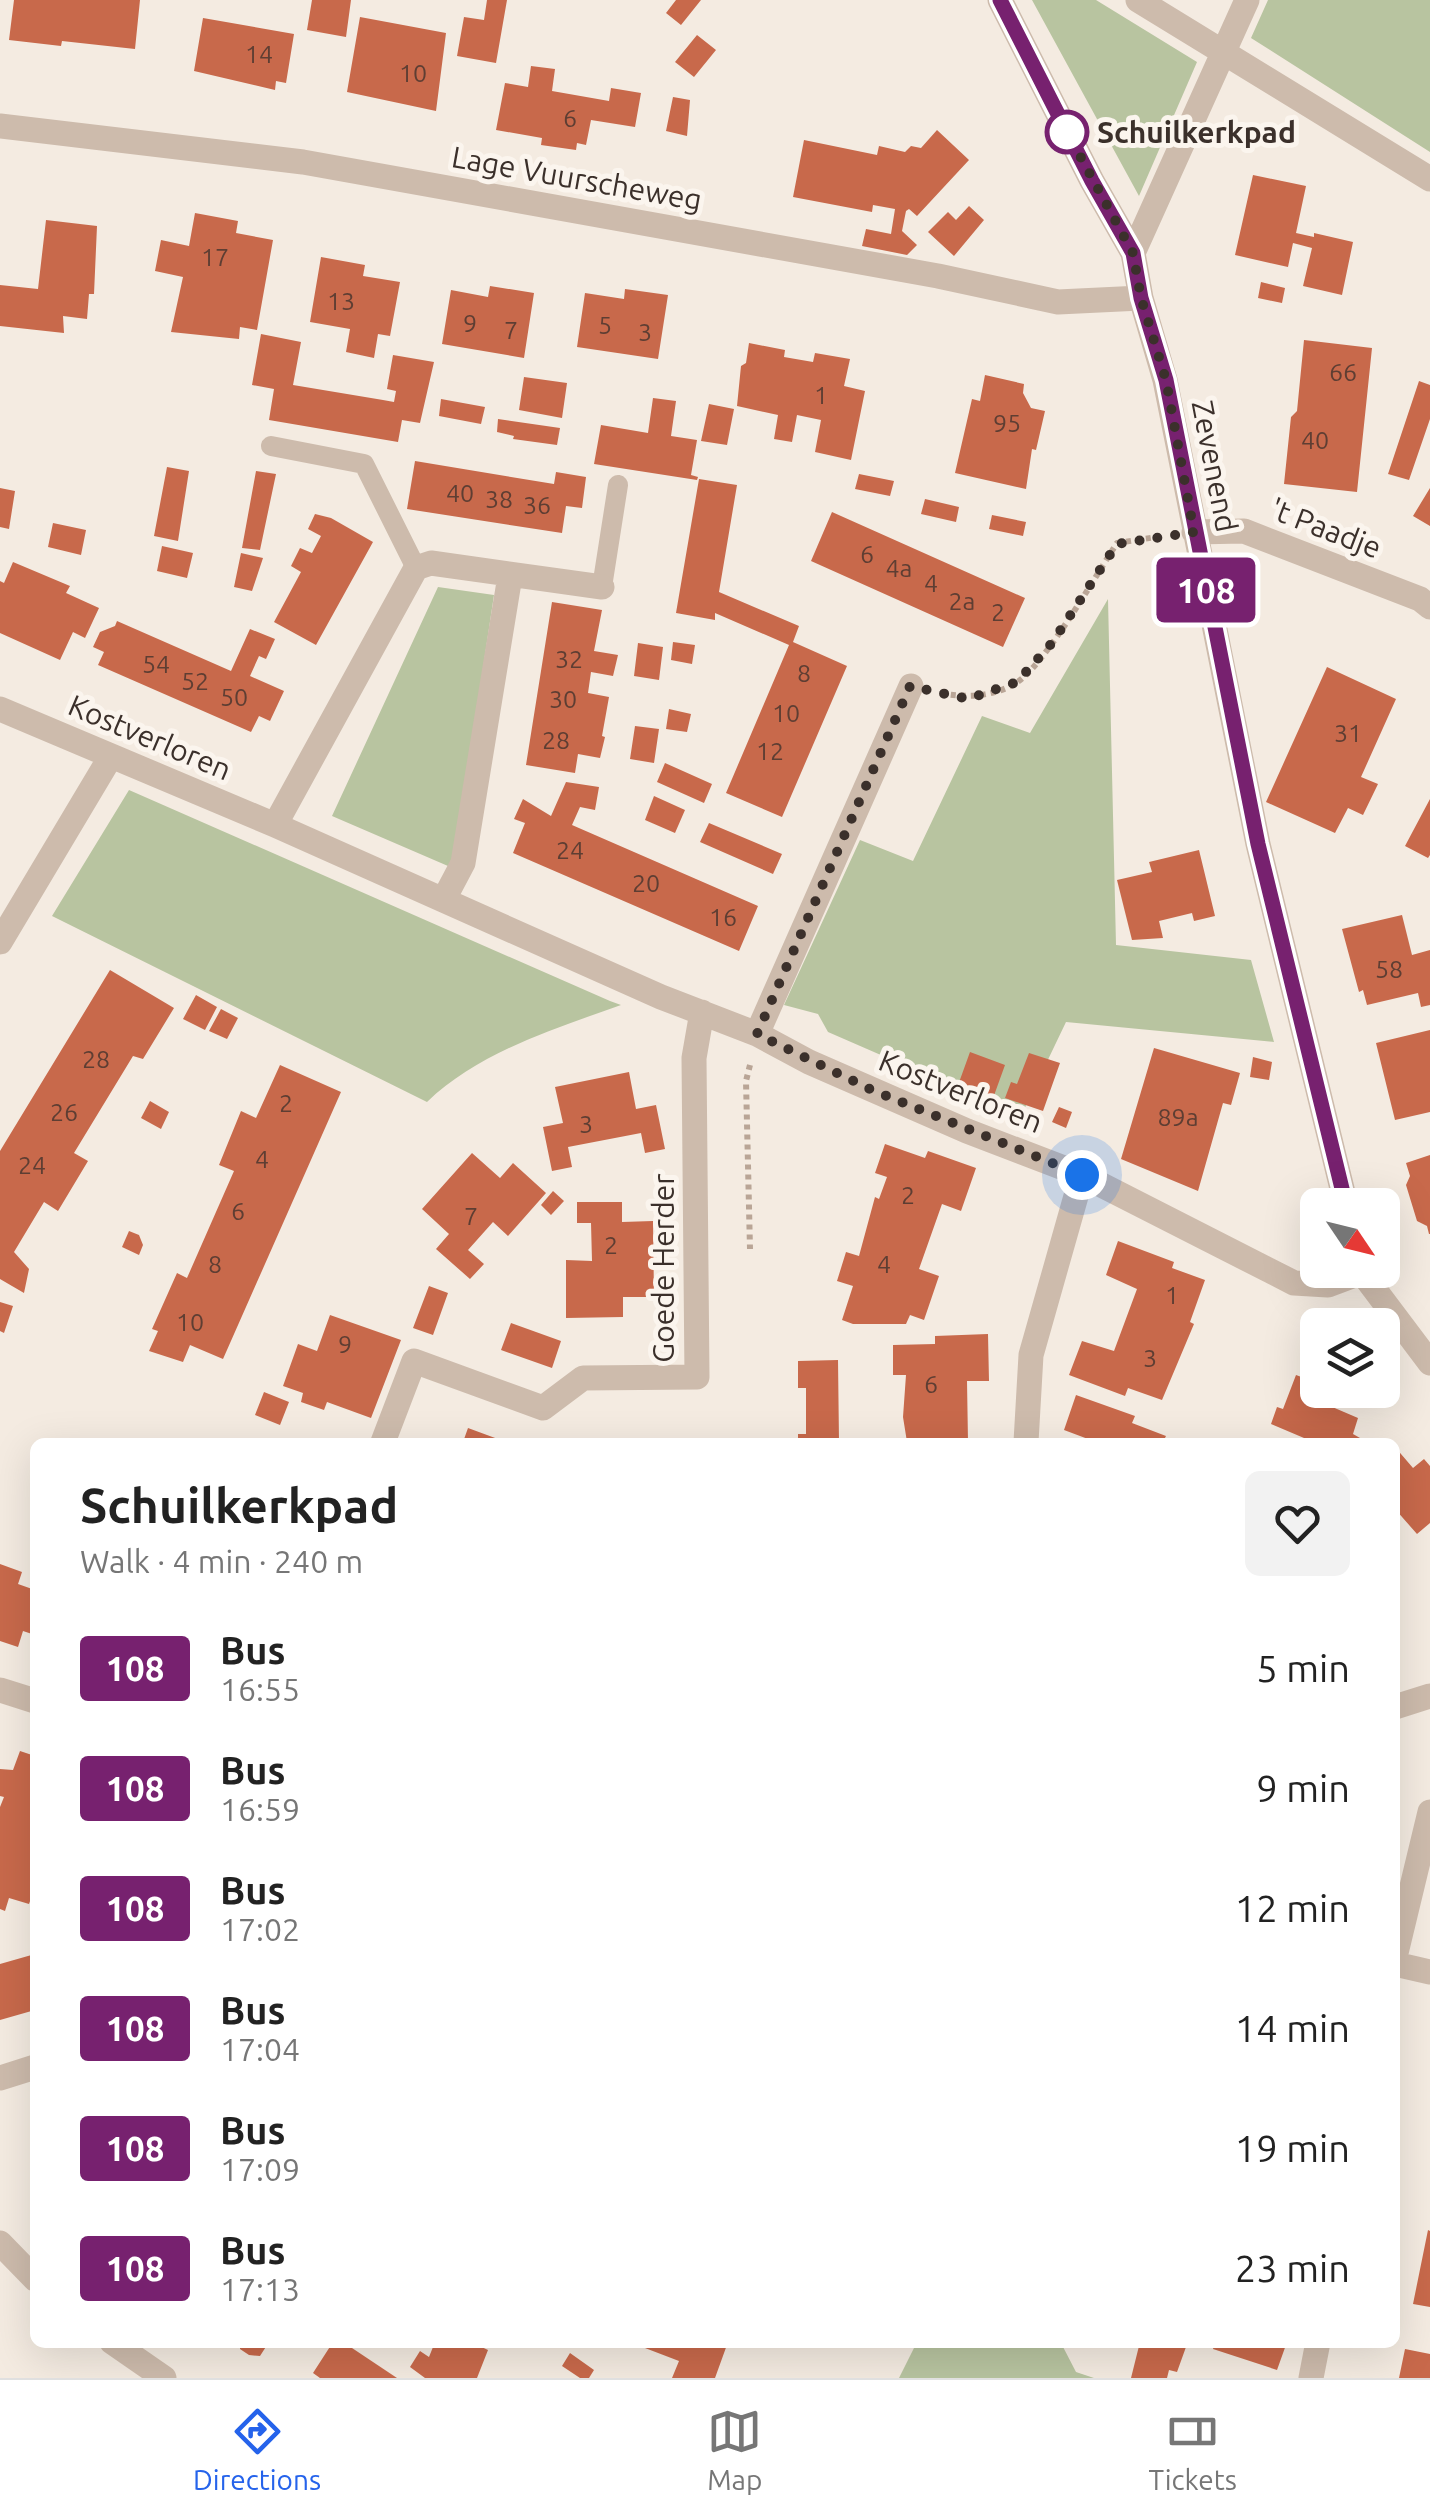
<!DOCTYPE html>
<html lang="en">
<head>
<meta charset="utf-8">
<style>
	body { margin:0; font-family:Ubuntu,sans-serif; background:#f2f2f2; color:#222; height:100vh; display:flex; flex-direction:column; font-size:38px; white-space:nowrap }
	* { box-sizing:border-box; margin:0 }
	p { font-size:32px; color:#767676 }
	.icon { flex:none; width:55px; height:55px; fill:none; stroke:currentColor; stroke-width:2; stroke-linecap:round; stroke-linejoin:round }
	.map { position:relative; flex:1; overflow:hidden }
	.drawer { position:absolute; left:30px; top:1438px; width:1370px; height:910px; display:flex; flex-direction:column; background:#fff; border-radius:15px; box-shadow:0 10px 40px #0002 }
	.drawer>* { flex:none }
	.badge { padding:0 20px; border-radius:8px; font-size:35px; line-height:65px }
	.needle { width:65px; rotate:125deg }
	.fabs { position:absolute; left:1300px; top:1188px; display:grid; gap:20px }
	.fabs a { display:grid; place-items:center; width:100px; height:100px; border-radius:15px; background:#fff; box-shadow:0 10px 40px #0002; font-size:50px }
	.you { position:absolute; width:50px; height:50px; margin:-25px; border:8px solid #fff; border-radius:50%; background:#1a73e8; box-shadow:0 0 0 15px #1a73e833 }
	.map>.badge { position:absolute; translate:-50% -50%; box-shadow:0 0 0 5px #fff }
	.round { display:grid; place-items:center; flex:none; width:105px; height:105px; border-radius:15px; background:#f2f2f2 }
	.summary { display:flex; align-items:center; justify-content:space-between; height:170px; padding:0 50px }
	h1 { font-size:48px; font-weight:700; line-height:75px }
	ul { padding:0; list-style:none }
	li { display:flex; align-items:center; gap:30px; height:120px; padding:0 50px }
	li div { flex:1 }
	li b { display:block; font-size:38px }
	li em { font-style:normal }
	li .badge { min-width:110px; font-weight:700; text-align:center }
	.tabs { display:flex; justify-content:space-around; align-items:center; height:140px; border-top:2px solid #e0e0e0; background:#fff; font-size:28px; color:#767676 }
	.tabs a { display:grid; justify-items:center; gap:5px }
	.tabs .current { color:#2563eb }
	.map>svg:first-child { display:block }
	.green { fill:#b8c4a0 }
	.building { fill:#c8694b }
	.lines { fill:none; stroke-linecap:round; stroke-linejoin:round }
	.path { stroke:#b9a596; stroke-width:6; stroke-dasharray:5 5; stroke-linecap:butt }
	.lane { stroke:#cdbbac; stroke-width:20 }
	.street { stroke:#cdbbac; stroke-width:25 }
	.line-casing { stroke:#fff; stroke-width:22 }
	.line { stroke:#77216f; stroke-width:15 }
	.walk { stroke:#3b302b; stroke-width:10; stroke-dasharray:0 18 }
	.stop-dot { fill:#fff; stroke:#77216f; stroke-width:5 }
	.labels { text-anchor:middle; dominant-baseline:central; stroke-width:10; stroke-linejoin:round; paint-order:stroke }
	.number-label { font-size:25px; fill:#5e3e33 }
	.stop-label { font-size:30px; font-weight:bold; fill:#3b302b; stroke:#fbf5ee; text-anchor:start }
	.street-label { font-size:30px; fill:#3b302b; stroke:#fbf5ee }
</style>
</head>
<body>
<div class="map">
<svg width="1430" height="2378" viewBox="0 0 1430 2378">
	<rect width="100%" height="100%" fill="#f4ebe1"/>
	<path class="green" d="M1032,0H1096L1197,62L1139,196Z
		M1268,0H1430V152L1251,38Z
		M438,587L494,595L454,861L448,866L332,816Z
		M1108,599L1116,945L1251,960L1274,1042L1066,1022L1021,1116L828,1032L818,1014L784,1005L860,840L913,861L982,716L1030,733Z
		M129,790L610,1001L621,1005C554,1029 479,1052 427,1102L52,916Z
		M917,2342L1061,2343L1076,2372L1094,2378H899Z"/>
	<path class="building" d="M14,0H140L135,49L62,41L61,46L9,40Z
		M312,0H351L346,37L307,30Z
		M487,0H507L496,63L457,56L464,17L484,20Z
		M676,0H701L681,25L666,13Z
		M360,17L446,33L436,111L347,92Z
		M203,18L294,34L286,83L276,81L275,90L194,71Z
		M697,35L716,50L694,77L675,62Z
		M531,66L555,69L552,91L609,101L611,88L641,93L635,127L591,120L586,145L577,143L576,150L541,145L542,138L496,130L505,83L528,87Z
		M673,97L690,100L687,136L666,131Z
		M937,130L969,160L917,216L909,209L906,211L902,231L917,245L907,255L862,246L866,229L891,234L895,209L873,205L872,212L793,197L804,140L877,155L879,146L905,152L911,146L921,148Z
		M1253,175L1306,186L1296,233L1314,237V233L1353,242L1342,295L1303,286L1312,248L1293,243L1288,267L1235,255Z
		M969,206L984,220L954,256L928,232L948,212L956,220Z
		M195,213L238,221L236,233L273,240L257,330L240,327L239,339L171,332L183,277L155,271L161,240L189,246Z
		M46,220L97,226L94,294H89L87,319L63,316L64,333L0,326V285L38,289Z
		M321,257L365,265L363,276L400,282L390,336L378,334L374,358L346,352L350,329L310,322Z
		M1261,282L1285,288L1282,303L1258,298Z
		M490,286L534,293L524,358L442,344L451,290L488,297Z
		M625,289L668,295L658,359L577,347L585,293L624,299Z
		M261,334L301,342L293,385L383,400L394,402L396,391L387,389L393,355L434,362L420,423L402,420L398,442L269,420L274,389L252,385Z
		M1304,340L1372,348L1357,492L1284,484L1291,417L1297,411Z
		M749,343L785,350L784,357L813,362L815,353L850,359L844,386L865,391L851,460L815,452L821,420L797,415L792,442L774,439L778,415L737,406L741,366L746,363Z
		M985,375L1024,384L1023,393L1031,408L1045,411L1036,450L1032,449L1026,489L955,473L972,399L980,401Z
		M524,377L567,383L562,418L519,410Z
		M1419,381L1430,385V419L1409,480L1388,474Z
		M653,398L676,401L671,436L697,440L691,475L698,477L697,480L594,464L601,425L648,433Z
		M441,399L485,407L481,424L439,416Z
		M709,404L734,409L727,445L701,441Z
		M498,419L560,428L557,445L513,439L514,436L497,432Z
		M415,461L554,484L556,472L586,477L582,508L566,506L562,533L407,509Z
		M167,467L189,471L178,541L154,536Z
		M256,471L276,474L260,550L242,548Z
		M859,474L894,481L890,496L855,489Z
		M699,479L737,485L719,592L799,626L793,642L847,666L782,817L726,793L789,645L715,613V620L676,613Z
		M0,488L15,491L9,529L0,527Z
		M1430,488V526L1413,516Z
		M925,499L959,507L956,522L921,514Z
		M832,512L1025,598L1003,647L811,561Z
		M315,514L331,518L373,542L316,645L274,622L301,572L291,566L300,548L312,553L321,536L308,529Z
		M992,515L1026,522L1023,536L989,529Z
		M53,523L86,530L81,555L48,547Z
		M162,546L193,553L187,578L157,571Z
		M241,553L263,558L252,591L234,587Z
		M13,562L70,586L66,593L99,608L85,638L73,632L60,660L0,633V581L4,583Z
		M552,602L602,610L594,651L618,655L613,676L591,672L588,693L609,697L602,736L605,737L600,758L578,754L575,773L526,765Z
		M117,621L231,671L250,629L275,639L266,659L259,656L250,676L284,691L270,721L259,716L251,732L98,665L104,652L93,647L100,632L115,626Z
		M673,642L695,645L692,664L671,660Z
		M638,643L663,647L659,680L634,676Z
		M1327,667L1396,699L1361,777L1378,784L1363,815L1348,808L1335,833L1266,802Z
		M669,709L691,714L687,732L666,729Z
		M635,726L659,729L654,763L630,759Z
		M665,763L712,784L704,803L657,782Z
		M566,782L599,787L595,810L580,807L572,825L758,906L739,951L513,853L525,823L514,819L523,799L551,816Z
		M654,796L685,810L675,833L645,820Z
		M1430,799V855L1428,858L1405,846Z
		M709,823L782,854L773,874L700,842Z
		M1199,850L1215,916L1194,921L1192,913L1159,921L1163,938L1132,940L1117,880L1152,872L1149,862Z
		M1402,915L1412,955L1430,950V1005L1421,1007L1418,993L1367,1005L1363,990L1359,992L1342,929Z
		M110,970L174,1008L143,1059L133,1056L74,1153L88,1161L58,1211L44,1202L14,1252L29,1269L24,1293L0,1279V1151Z
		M196,995L217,1007L205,1030L183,1019Z
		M221,1009L238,1018L227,1039L209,1031Z
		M1430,1030V1112L1395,1120L1376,1043Z
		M1154,1048L1240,1073L1231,1105L1223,1103L1198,1191L1121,1159Z
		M970,1052L1005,1065L992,1101L957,1088Z
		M1029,1053L1060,1063L1043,1111L1005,1098L1011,1082L1017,1084Z
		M1253,1057L1272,1062L1269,1080L1250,1077Z
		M280,1065L341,1092L223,1359L190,1345L183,1362L149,1351L158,1331L152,1329L177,1273L187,1278L234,1171L219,1165L241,1111L256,1118Z
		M629,1072L636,1109L656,1105L665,1149L645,1153L641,1133L568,1147L572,1167L552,1171L543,1127L563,1123L555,1087Z
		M150,1101L169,1112L161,1129L141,1118Z
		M1059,1107L1072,1112L1066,1128L1052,1122Z
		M885,1144L925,1158L928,1151L976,1168L961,1211L942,1204L919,1269L939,1276L924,1320L910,1315L906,1324H853L842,1320L853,1286L837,1281L846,1252L859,1256L875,1197L879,1199L887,1177L875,1173Z
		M472,1153L500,1178L513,1163L546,1193L508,1236L493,1222L468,1250L484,1264L470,1279L436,1249L449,1234L422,1209Z
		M1430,1155V1234H1429L1427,1226L1417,1221L1406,1185L1410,1176L1406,1163Z
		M553,1191L564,1201L551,1215L541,1205Z
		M577,1202H622V1222L653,1221L654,1297H623V1317L566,1318V1260L592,1261L591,1223H577Z
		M129,1231L139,1235L143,1245L139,1255L122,1247Z
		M1118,1241L1174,1262L1172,1268L1205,1280L1190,1322L1194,1324L1162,1400L1128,1388L1125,1396L1069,1375L1082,1341L1114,1351L1137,1289L1106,1275Z
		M429,1286L448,1293L433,1335L413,1328Z
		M0,1302L13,1306L4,1333L0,1331Z
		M330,1315L401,1340L371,1418L327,1402L324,1410L301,1402L303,1393L283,1386L298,1344L317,1351Z
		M511,1323L561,1341L552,1368L501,1350Z
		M988,1334L989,1381H967L968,1442H907L903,1417L906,1375H893V1345L935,1344V1336Z
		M838,1360L839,1442H798V1434H806V1388H798V1361Z
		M1296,1375L1318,1383V1390H1327L1323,1403L1358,1418L1353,1434L1367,1442H1302L1304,1438L1271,1424L1277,1407L1283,1409Z
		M264,1392L289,1402L280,1425L255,1415Z
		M1076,1395L1135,1416L1132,1423L1166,1436L1163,1442H1096L1064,1430Z
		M468,1428L506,1442H463Z
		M1395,1447L1413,1468L1424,1459L1430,1466V1523L1417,1534L1395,1509Z
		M0,1564L22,1572L18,1584L35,1590V1635L23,1631L18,1647L0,1641Z
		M20,1751L35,1756V1887L29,1904L9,1898L5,1911L0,1909V1807L4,1797L0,1796V1769L13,1770Z
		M35,1954V2010L0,2020V1964Z
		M1428,2230L1430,2231V2307L1413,2304Z
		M240,2342H269L260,2356L249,2355L240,2349Z
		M333,2342H356L352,2348L397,2378H320L313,2373Z
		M435,2342H471L488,2350L477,2378H425L410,2367L420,2351L429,2357Z
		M647,2342H728L715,2378H672L679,2361L645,2348Z
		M1140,2342L1186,2347L1177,2372L1169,2370L1167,2378H1131Z
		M1215,2342H1287L1277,2370L1213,2349Z
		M1405,2349L1430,2354V2378H1399Z
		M570,2353L594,2370L589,2378H580L562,2366Z"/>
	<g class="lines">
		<path class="path" d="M941,693C965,698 993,697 1016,683C1045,665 1096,575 1117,543L1163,536
			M750,1065L746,1081L750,1249"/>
		<path class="lane" d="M271,446L364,464L416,568
			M602,587L618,485"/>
		<path class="street" d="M1000,0L1092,181L1133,253L1141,298L1165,380L1258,844L1346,1205
			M1138,0L1430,179
			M0,126L303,162L938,276L1058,302L1141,298
			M1133,253L1247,0
			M1194,532L1244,531L1420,599L1430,607
			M0,709L275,825L661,997L757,1034L809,1062L967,1131L1082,1175L1294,1283L1328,1285L1360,1273
			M275,825L416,568L431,563L602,587
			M444,899L463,863L510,576
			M0,942L111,756
			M757,1034L911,686
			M1360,1270L1430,1363
			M383,1442L414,1361L543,1408L583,1378L697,1377L694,1058L702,1012
			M1026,1442L1031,1355L1082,1175
			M0,1690L35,1701
			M1395,1707L1430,1696
			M1395,1957L1430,1812
			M1395,1964L1430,1972
			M0,2078L35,2067
			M0,2243L35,2279
			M112,2342L164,2378
			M1311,2378L1318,2342"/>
	</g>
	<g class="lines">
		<g class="line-casing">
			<path id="line" d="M1000,0L1092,181L1133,253L1141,298L1166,380L1258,844L1346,1205"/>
		</g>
		<use href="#line" class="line"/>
		<path class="walk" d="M1067,132L1061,121L1133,253L1141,298L1166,380L1194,532L1117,544L1052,643L1017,682L968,699L910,686L757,1034L872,1090L1082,1175"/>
	</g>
	<circle class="stop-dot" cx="1067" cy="132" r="20"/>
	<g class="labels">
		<g class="number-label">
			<text x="259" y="54">14</text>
			<text x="413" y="73">10</text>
			<text x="570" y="118">6</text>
			<text x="215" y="257">17</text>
			<text x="341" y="301">13</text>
			<text x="470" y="323">9</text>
			<text x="605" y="325">5</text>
			<text x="511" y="330">7</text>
			<text x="645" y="332">3</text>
			<text x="1343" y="372">66</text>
			<text x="821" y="395">1</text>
			<text x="1007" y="423">95</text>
			<text x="1315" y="440">40</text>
			<text x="460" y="493">40</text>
			<text x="499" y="499">38</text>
			<text x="537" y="505">36</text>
			<text x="867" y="554">6</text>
			<text x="899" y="568">4a</text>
			<text x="931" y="583">4</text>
			<text x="962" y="601">2a</text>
			<text x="998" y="612">2</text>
			<text x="569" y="659">32</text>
			<text x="156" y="664">54</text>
			<text x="804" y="673">8</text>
			<text x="195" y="681">52</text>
			<text x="234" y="697">50</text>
			<text x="563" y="699">30</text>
			<text x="786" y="713">10</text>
			<text x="1348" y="733">31</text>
			<text x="556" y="740">28</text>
			<text x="770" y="751">12</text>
			<text x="570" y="850">24</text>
			<text x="646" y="883">20</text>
			<text x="723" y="917">16</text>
			<text x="1389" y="969">58</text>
			<text x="96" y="1059">28</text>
			<text x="286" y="1103">2</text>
			<text x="64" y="1112">26</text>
			<text x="1178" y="1117">89a</text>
			<text x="586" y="1124">3</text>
			<text x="262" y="1159">4</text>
			<text x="32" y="1165">24</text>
			<text x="908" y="1195">2</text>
			<text x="238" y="1211">6</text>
			<text x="471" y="1216">7</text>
			<text x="611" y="1245">2</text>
			<text x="215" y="1264">8</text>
			<text x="884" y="1264">4</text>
			<text x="1172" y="1295">1</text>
			<text x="190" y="1322">10</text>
			<text x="345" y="1344">9</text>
			<text x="1150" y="1358">3</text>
			<text x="931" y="1384">6</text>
		</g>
		<g class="stop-label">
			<text x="1097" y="132">Schuilkerkpad</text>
		</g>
		<g class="street-label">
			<text transform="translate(577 178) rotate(10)">Lage Vuurscheweg</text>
			<text transform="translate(1215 466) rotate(79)">Zevenend</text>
			<text transform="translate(1326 528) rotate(21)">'t Paadje</text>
			<text transform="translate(150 737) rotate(23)">Kostverloren</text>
			<text transform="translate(961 1091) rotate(22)">Kostverloren</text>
			<text transform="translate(663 1268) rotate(-90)">Goede Herder</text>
		</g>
	</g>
</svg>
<div class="fabs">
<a><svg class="needle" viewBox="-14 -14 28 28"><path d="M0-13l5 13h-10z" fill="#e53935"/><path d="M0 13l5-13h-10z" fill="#767676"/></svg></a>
<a><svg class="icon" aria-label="layers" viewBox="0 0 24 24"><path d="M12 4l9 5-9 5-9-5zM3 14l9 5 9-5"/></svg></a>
</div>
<div class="you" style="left:1082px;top:1175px"></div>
<b class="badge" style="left:1206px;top:590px;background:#77216f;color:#fff">108</b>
<section class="drawer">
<div class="summary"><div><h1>Schuilkerkpad</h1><p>Walk · 4 min · 240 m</p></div><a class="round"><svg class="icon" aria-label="heart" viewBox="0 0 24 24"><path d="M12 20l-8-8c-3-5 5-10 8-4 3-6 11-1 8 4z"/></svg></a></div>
<ul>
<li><span class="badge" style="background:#77216f;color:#fff">108</span><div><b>Bus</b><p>16:55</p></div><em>5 min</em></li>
<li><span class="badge" style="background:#77216f;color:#fff">108</span><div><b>Bus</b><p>16:59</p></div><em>9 min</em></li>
<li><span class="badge" style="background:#77216f;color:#fff">108</span><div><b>Bus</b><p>17:02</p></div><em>12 min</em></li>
<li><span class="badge" style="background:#77216f;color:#fff">108</span><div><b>Bus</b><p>17:04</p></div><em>14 min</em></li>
<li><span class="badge" style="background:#77216f;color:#fff">108</span><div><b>Bus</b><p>17:09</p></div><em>19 min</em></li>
<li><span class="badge" style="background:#77216f;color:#fff">108</span><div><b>Bus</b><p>17:13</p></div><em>23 min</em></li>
</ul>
</section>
</div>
<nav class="tabs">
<a class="current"><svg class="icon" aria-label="directions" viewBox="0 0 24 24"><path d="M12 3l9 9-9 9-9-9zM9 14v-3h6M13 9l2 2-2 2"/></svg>Directions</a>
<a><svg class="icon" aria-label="map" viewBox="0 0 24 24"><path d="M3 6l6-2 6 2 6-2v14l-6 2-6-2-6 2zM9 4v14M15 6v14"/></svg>Map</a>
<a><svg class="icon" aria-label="tickets" viewBox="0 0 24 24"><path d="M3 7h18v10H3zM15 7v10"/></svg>Tickets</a>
</nav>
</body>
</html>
